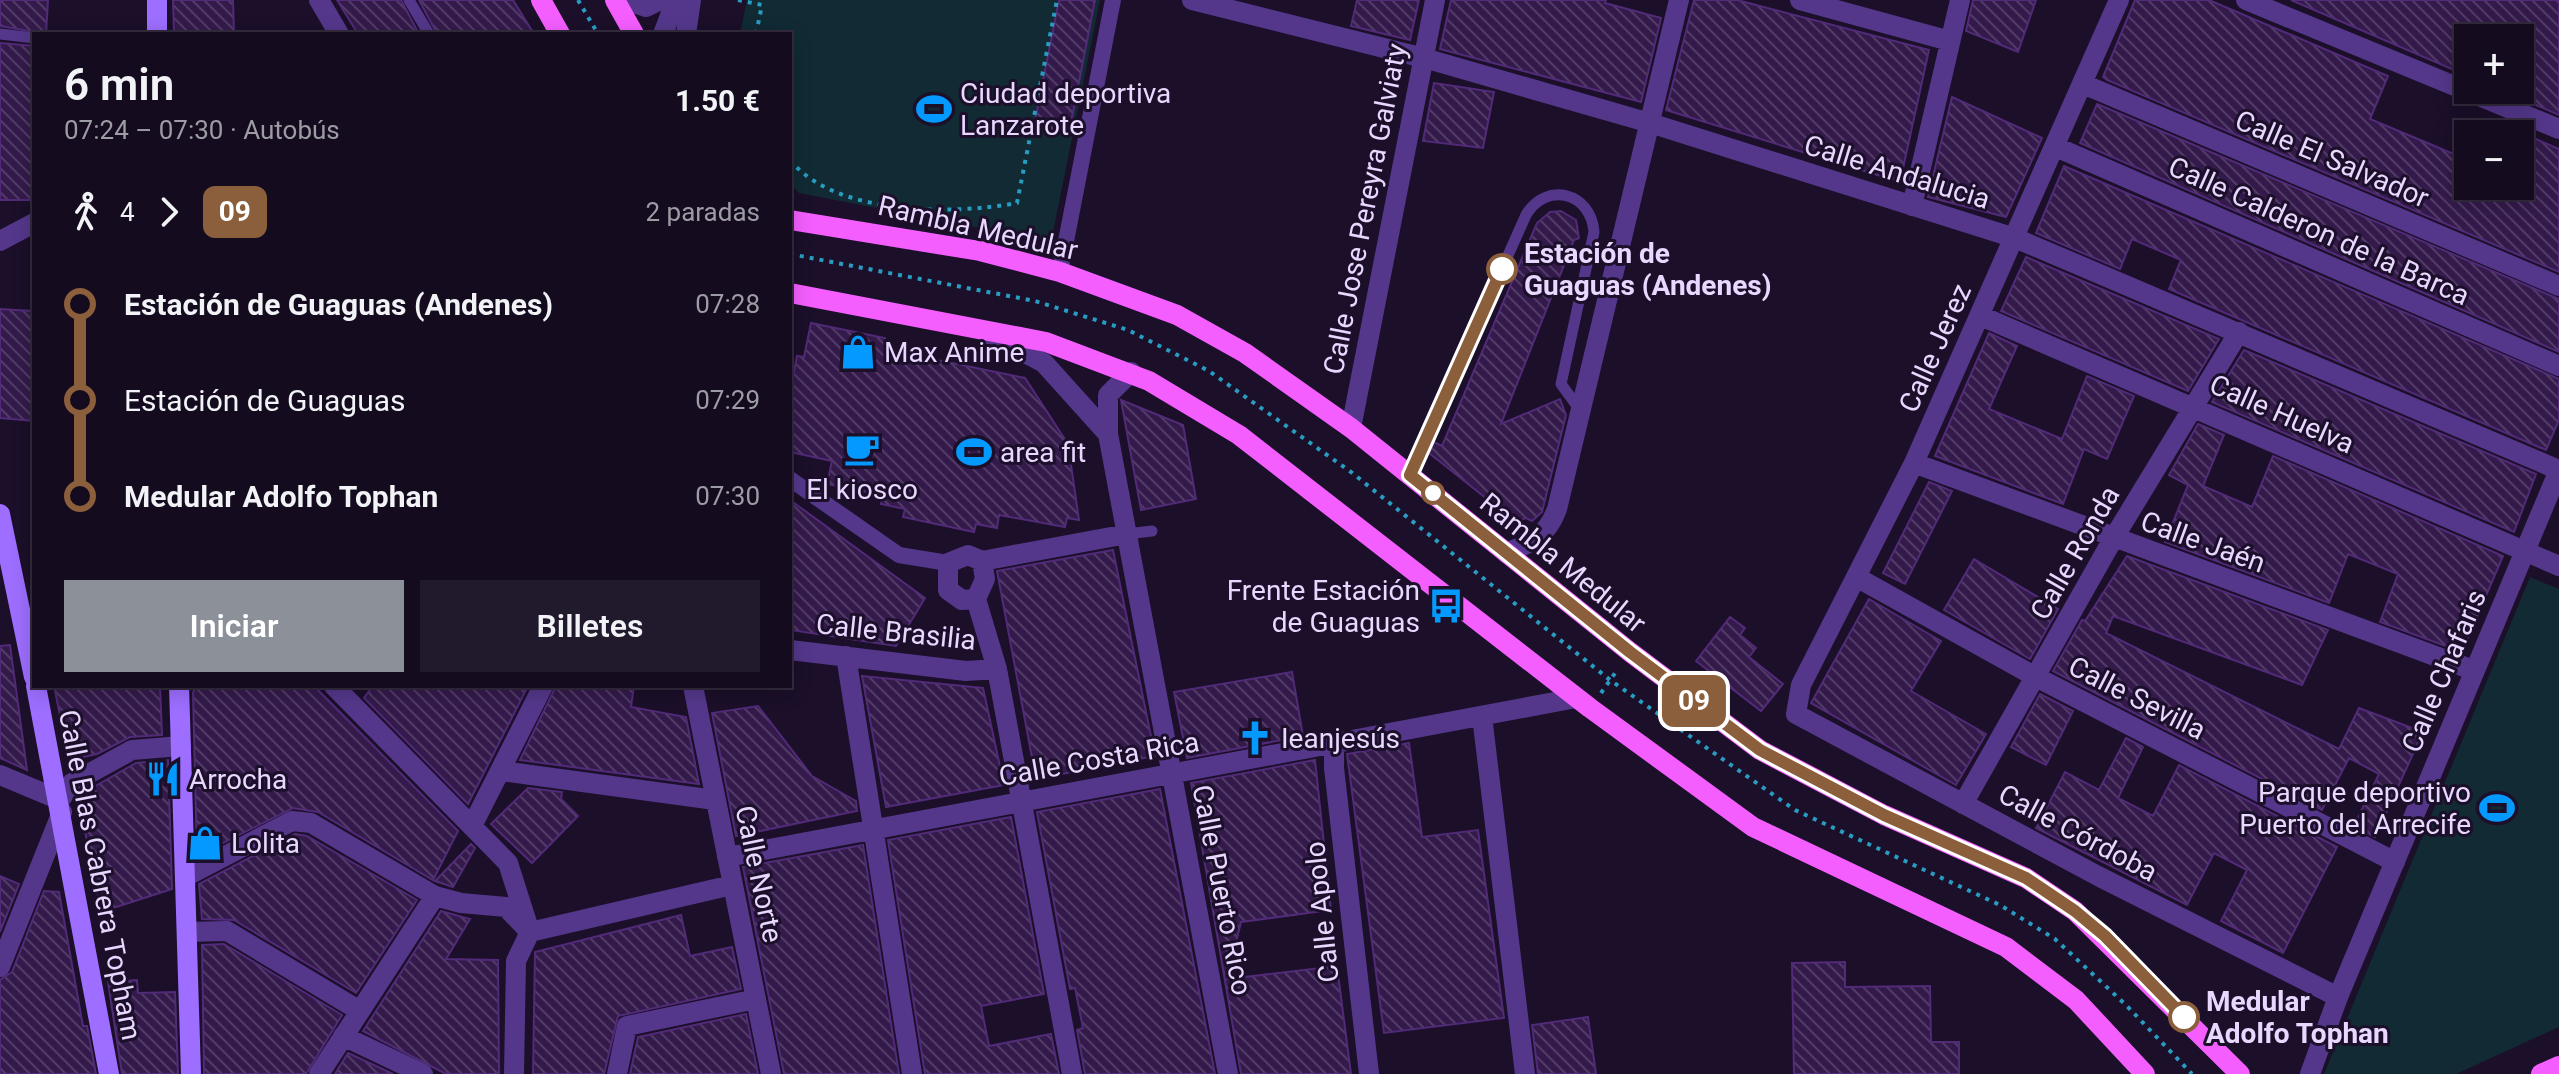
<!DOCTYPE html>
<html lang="es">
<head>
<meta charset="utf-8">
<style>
	body { margin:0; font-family:Roboto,sans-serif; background:#21192c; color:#f1f3f6; height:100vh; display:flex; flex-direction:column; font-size:30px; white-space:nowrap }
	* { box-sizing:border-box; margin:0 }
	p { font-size:26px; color:#9d9ba4 }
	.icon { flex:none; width:44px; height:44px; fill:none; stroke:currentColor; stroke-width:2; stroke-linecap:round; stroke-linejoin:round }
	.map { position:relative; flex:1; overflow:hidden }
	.details { position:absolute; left:32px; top:32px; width:760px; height:656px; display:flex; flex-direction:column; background:#140b1f; border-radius:0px; box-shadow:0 4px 20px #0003,0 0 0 2px #332b3d }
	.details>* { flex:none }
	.badge { padding:0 16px; border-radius:12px; font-size:28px; line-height:52px }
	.controls { position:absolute; left:2454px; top:24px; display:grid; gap:16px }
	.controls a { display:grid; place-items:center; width:80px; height:80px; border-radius:0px; background:#140b1f; box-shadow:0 4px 20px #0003,0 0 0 2px #332b3d; font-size:40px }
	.map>.badge { position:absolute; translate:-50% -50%; box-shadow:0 0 0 4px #fff }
	.legs { display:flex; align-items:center; gap:12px; height:88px; padding:0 32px; font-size:26px }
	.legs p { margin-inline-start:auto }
	.overview { display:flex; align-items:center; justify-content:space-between; height:136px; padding:0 32px }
	h1 { font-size:44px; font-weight:600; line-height:60px }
	.action { display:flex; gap:16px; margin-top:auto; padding:16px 32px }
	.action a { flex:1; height:92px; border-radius:0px; background:#8c9099; color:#fff; font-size:32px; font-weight:600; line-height:92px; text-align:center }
	.action a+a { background:#21192c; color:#f1f3f6 }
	ul { padding:0 32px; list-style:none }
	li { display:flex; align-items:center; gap:28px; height:96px; font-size:30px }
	li i { display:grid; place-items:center; width:12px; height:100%; margin:0 10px; background:currentColor }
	li i::after { content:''; width:20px; height:20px; margin:-10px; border:6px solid; border-radius:50%; background:#140b1f }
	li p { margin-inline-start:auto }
	li:first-child i { background:linear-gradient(#0000 50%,currentColor 0) }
	li:last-child i { background:linear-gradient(currentColor 50%,#0000 0) }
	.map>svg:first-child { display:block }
	.pitch { fill:#112a34 }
	.building { fill:url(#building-back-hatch); stroke:#512a78; stroke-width:2 }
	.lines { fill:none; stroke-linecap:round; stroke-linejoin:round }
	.path { stroke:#299cc1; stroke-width:4; stroke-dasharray:4 6; stroke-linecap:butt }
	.service { stroke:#54378b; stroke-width:11 }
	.pedestrian { stroke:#54378b; stroke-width:16 }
	.minor { stroke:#54378b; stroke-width:20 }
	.tertiary { stroke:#54378b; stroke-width:20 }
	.secondary { stroke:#9d6eff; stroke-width:20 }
	.primary { stroke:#f45eff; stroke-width:20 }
	.line-1-casing { stroke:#fff; stroke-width:18 }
	.line-1 { stroke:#8b5e3c; stroke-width:12 }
	.stop-1-dot { fill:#fff; stroke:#8b5e3c; stroke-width:4 }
	.labels { text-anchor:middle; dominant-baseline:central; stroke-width:6; stroke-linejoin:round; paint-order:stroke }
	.poi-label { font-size:28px; fill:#e8d7ff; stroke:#1b0f29; text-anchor:start }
	.street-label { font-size:28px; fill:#e8d7ff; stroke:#1b0f29 }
	.stop-label { font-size:28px; font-weight:bold; fill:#e8d7ff; stroke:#1b0f29; text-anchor:start }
</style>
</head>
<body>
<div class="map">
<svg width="2559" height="1074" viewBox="0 0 2559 1074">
	<defs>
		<pattern id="building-back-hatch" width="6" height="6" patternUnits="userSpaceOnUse" patternTransform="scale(2)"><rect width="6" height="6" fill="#331a4b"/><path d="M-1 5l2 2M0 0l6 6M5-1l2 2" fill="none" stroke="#513b66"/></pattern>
	</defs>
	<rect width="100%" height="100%" fill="#1b0f29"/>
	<path class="pitch" d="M747,0H1100L1051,242L799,193L790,184V34H740Z
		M2530,577L2559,589V1027L2456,1074H2324Z"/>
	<path class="building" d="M0,0H48L46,34L0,26Z
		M173,0H233L234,33L174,34Z
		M337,0H401L419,34H358Z
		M419,0H513L534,34H437Z
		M1059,0H1095L1069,133L1034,126Z
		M1357,0H1419L1410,40L1351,26Z
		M1451,0H1606L1605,3L1661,18L1641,102L1440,49Z
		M1694,0H1737L1929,50L1900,182L1666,110Z
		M1973,0H2036L2018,52L1966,31Z
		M2135,0H2209L2388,76L2370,119L2468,160V186H2520V132L2559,149V272L2107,80L2103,77Z
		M2291,0H2559V115L2520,98V38H2468V76Z
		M0,43L34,46V200H0Z
		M1434,83L1494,92L1483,148L1423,141Z
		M1952,97L2042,138L2006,217L1928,197Z
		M2097,104L2559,299V352L2080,143Z
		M2064,166L2559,379V420L2546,450L2169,289L2181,260L2132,239L2120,269L2036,233Z
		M1561,211L1576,220L1579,238L1574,240L1501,424L1560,399L1566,415L1542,512L1532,521L1526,518L1516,522L1429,453L1434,442L1442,446L1537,223L1550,212Z
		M2026,257L2219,339L2188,391L2001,311Z
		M0,309L32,311L34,421L0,418Z
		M811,323L885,338L888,350L1025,378L1068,444L1079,520L1067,518L1065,527L999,515L997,528L976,524L974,532L903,517L905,509L881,504L883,495L827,484L832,461L790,452V393L797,356L804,357Z
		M1989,333L2017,346L1989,409L2062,439L2087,376L2134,396L2107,459L2084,449L2063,504L1935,456Z
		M2244,350L2536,474L2514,532L2212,402Z
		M1121,400L1183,425L1196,499L1141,510Z
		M2198,424L2224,435L2203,486L2252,507L2273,456L2503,556L2462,652L2380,622L2398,574L2348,554L2329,603L2165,542L2188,485L2169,475Z
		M1929,482L1952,491L1905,584L1883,573Z
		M790,500L925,598L896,646L790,630Z
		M1113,550L1155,756L1036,779L997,571Z
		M2127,556L2328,630L2302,685L2113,616L2106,633L2339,749L2359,708L2423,732L2375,837L2354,826L2379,774L2349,758L2322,810L2053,671L2082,620L2085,621Z
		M1974,559L2058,609L2030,659L1944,610Z
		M1869,599L1941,641L1911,691L1986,734L1956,785L1811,703Z
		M1730,617L1745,628L1740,635L1756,648L1749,657L1783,684L1761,711L1696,661Z
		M10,645L27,770L0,758V646Z
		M1292,672L1303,736L1187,758L1174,692Z
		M862,676L983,688L1004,785L886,807Z
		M54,686H160L162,735L130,737L97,754L69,760Z
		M196,686H314L458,831L433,880L318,812L293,808L197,856L193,693Z
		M373,686H528L468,804L364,698Z
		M556,686H634L631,707L686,717L699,784L520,760Z
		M2040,694L2073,711L2046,765L2011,747Z
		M758,706L812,776L856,801L857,811L736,836L712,713Z
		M2126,738L2143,747L2118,798L2153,816L2179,765L2337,847L2283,953L2221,921L2247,870L2214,853L2187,905L2036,828L2065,772L2099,790Z
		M1409,743L1422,837L1478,830L1504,1018L1384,1033L1347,754Z
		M168,760L172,889L101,912L78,796L136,763Z
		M1315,760L1331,910L1241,922L1227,979L1337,966L1351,1074H1241L1191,783Z
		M528,788L562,792L561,799L578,816L532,863L491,824Z
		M1160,789L1215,1074H1085L1077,1030L1083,1028L1075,988L1070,989L1037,812Z
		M1011,817L1044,994L981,1006L989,1046L1051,1034L1059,1074H925L888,840Z
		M295,834L307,836L417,900L356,993L234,920L202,919L199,884Z
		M471,844L475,848L453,887L435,881Z
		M863,845L899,1074H784L743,867Z
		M0,876L19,884L0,932Z
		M44,891L59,892L83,1026H87L96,1074H0V980L12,972Z
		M441,911L470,919L446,959L498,960L499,1074H446L363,1031Z
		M681,915L690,956L732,947L741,989L618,1016L604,1074H533L535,952Z
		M224,944L342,1015L306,1074H204L202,945Z
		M1845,962V987L1930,986L1931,1042H1959V1074H1794L1792,963Z
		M137,980L138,993L175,992L178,1074H122L108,982Z
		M746,1014L758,1074H630L638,1037Z
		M1588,1017L1596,1074H1538L1532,1025Z
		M348,1053L393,1074H335Z"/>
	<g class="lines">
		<path class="path" d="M578,0L598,34
			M738,0L762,5L756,34
			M790,160C836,216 952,215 1017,203L1057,0
			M790,254L1035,301L1128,330L1209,371L1351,472L1610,680L1795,810L2000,905L2055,939L2126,1005L2192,1074
			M1601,693L1618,669"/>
		<path class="service" d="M409,0L429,34
			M0,34L34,38
			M1410,475L1526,215C1546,181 1591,192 1594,232L1561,384L1580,410
			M1127,534L1152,531"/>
		<path class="pedestrian" d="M1060,272L1113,0
			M790,479L899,555L948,563"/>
		<path class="minor" d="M319,0L339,34
			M1192,0L1424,58
			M1800,0L1950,41
			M2119,0L1914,463L1801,685L1796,714L2098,876L2338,997
			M2246,0L2559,129
			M2083,84L2559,286
			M2056,147L2559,366
			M1912,206L1960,0
			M0,241L34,223
			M1981,316L2559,566
			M987,333L1044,363L1108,434
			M1131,372L1108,395V434L1228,1074
			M1914,463L2473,670
			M1506,553C1532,543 1547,536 1557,509L1679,0
			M1858,578L2036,677L2395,862
			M976,599L997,669L1072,1074
			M976,599L962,600L948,590V563L968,555L982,561L1127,534
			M976,599L985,579L982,561
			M790,650L966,671L997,669
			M846,656L912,1074
			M334,686L508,863L530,932L516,961L514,1074
			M693,686L771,1074
			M1482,716L1525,1074
			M1334,743V768L1369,1074
			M502,771L715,800
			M0,775L60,800L72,783L132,750L181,746
			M1963,804L2113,539L2239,332
			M472,826L543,686
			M727,857L1576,698
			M185,877L292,821L311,823L435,896L461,903L506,907L527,929
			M187,932L227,931L360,1011
			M530,932L732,885
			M0,967L62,812
			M343,1036L423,1074
			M319,1074L435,896
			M617,1074L627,1026L756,999"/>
		<path class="tertiary" d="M625,0L646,7L660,0
			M663,34L676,0
			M686,34L691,0
			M1424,58L1650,123L2015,238L2559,470
			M1351,428L1435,0
			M2310,1074L2338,997L2559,470"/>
		<path class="secondary" d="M157,34V0
			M0,514L34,677
			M36,686L109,1074
			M179,686L191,1074"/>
		<path class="primary" d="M541,0L560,34
			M615,0L634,34
			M790,220L980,251L1060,272L1177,315L1245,353L1351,428L1630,652L1760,750L1884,815L2026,878L2075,911L2240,1074
			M790,293L1046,342L1149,381L1239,435L1590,708L1753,827L2006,947L2076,1000L2145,1074
			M2541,1074L2559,1066"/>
	</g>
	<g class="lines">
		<g class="line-1-casing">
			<path id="line-1" d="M1502,269L1410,475L1630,652L1760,750L1884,815L2026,878L2075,911L2105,936L2184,1017"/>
		</g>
		<use href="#line-1" class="line-1"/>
	</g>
	<defs>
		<g id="stadium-bare" transform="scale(2.76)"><path d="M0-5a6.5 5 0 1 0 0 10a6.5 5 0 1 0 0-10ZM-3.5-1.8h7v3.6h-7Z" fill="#0399ff" stroke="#1b0f29" stroke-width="2.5" paint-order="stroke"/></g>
		<g id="shop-bare" transform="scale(2.76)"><path d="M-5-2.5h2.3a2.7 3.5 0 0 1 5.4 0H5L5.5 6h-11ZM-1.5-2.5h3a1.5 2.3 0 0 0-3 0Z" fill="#0399ff" stroke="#1b0f29" stroke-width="2.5" paint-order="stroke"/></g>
		<g id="cafe-bare" transform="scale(2.76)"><path d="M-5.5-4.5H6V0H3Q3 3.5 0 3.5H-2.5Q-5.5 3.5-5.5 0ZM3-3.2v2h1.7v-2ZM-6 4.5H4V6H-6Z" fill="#0399ff" stroke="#1b0f29" stroke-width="2.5" paint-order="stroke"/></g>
		<g id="bus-bare" transform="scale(2.76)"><path d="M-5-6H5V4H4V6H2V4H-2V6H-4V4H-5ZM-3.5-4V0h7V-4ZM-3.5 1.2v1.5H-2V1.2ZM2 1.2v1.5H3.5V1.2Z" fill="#0399ff" stroke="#1b0f29" stroke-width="2.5" paint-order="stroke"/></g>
		<g id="church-bare" transform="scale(2.76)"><path d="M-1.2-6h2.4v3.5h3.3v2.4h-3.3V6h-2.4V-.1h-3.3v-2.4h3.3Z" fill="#0399ff" stroke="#1b0f29" stroke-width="2.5" paint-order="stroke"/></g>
		<g id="restaurant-bare" transform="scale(2.76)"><path d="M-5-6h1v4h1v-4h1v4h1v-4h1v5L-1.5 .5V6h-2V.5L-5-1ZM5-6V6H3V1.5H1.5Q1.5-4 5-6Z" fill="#0399ff" stroke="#1b0f29" stroke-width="2.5" paint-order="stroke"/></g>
	</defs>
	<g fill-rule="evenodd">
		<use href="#stadium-bare" x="934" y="109"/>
		<use href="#shop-bare" x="858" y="352"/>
		<use href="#cafe-bare" x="862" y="449"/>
		<use href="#stadium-bare" x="974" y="452"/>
		<use href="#bus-bare" x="1446" y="606"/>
		<use href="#church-bare" x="1255" y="738"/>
		<use href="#restaurant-bare" x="163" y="779"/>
		<use href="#stadium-bare" x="2497" y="808"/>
		<use href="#shop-bare" x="205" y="843"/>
	</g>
	<g class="stop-1-dot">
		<circle cx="1502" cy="269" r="14"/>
		<circle cx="1433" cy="493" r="10"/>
		<circle cx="2184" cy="1017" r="14"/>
	</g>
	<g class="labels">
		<g class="poi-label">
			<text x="960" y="93">Ciudad deportiva<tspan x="960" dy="32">Lanzarote</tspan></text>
			<text x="884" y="352">Max Anime</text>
			<text x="1000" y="452">area fit</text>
			<text x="862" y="489" text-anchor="middle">El kiosco</text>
			<text x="1420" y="590" text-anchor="end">Frente Estación<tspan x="1420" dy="32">de Guaguas</tspan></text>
			<text x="1281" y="738">Ieanjesús</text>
			<text x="189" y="779">Arrocha</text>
			<text x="2471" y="792" text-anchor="end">Parque deportivo<tspan x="2471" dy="32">Puerto del Arrecife</tspan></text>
			<text x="231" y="843">Lolita</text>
		</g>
		<g class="street-label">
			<text transform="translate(2332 159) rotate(23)">Calle El Salvador</text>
			<text transform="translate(1897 172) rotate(17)">Calle Andalucia</text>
			<text transform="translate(1365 209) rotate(-79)">Calle Jose Pereyra Galviaty</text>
			<text transform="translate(978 228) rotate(13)">Rambla Medular</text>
			<text transform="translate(2319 231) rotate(24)">Calle Calderon de la Barca</text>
			<text transform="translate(1935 348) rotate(-66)">Calle Jerez</text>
			<text transform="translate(2282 414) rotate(24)">Calle Huelva</text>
			<text transform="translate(2203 542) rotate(20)">Calle Jaén</text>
			<text transform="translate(2075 553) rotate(-60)">Calle Ronda</text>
			<text transform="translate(1563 563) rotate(39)">Rambla Medular</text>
			<text transform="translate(896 632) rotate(6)">Calle Brasilia</text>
			<text transform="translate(2444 671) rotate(-67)">Calle Chafaris</text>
			<text transform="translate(2137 698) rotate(27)">Calle Sevilla</text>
			<text transform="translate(1099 759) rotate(-10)">Calle Costa Rica</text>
			<text transform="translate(2078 833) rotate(28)">Calle Córdoba</text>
			<text transform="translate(759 874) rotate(78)">Calle Norte</text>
			<text transform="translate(100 875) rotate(79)">Calle Blas Cabrera Topham</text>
			<text transform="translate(1222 890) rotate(79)">Calle Puerto Rico</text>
			<text transform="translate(1322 912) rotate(-96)">Calle Apolo</text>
		</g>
		<g class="stop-label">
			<text x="1524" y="253">Estación de<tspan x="1524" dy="32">Guaguas (Andenes)</tspan></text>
			<text x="2206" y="1001">Medular<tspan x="2206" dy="32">Adolfo Tophan</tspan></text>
		</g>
	</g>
</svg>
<div class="controls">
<a>+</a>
<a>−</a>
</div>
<b class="badge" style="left:1694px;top:701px;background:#8b5e3c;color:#fff">09</b>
<section class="details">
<div class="overview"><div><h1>6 min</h1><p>07:24 – 07:30 · Autobús</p></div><b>1.50 €</b></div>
<div class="legs"><svg class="icon" aria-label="walk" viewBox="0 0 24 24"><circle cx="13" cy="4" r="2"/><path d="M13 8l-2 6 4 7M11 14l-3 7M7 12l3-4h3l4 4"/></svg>4<svg class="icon" aria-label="forward" viewBox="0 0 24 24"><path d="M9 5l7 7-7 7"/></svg><b class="badge" style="background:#8b5e3c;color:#fff">09</b><p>2 paradas</p></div>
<ul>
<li><i style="color:#8b5e3c"></i><b>Estación de Guaguas (Andenes)</b><p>07:28</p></li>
<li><i style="color:#8b5e3c"></i><span>Estación de Guaguas</span><p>07:29</p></li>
<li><i style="color:#8b5e3c"></i><b>Medular Adolfo Tophan</b><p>07:30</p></li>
</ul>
<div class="action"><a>Iniciar</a><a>Billetes</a></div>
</section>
</div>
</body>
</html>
